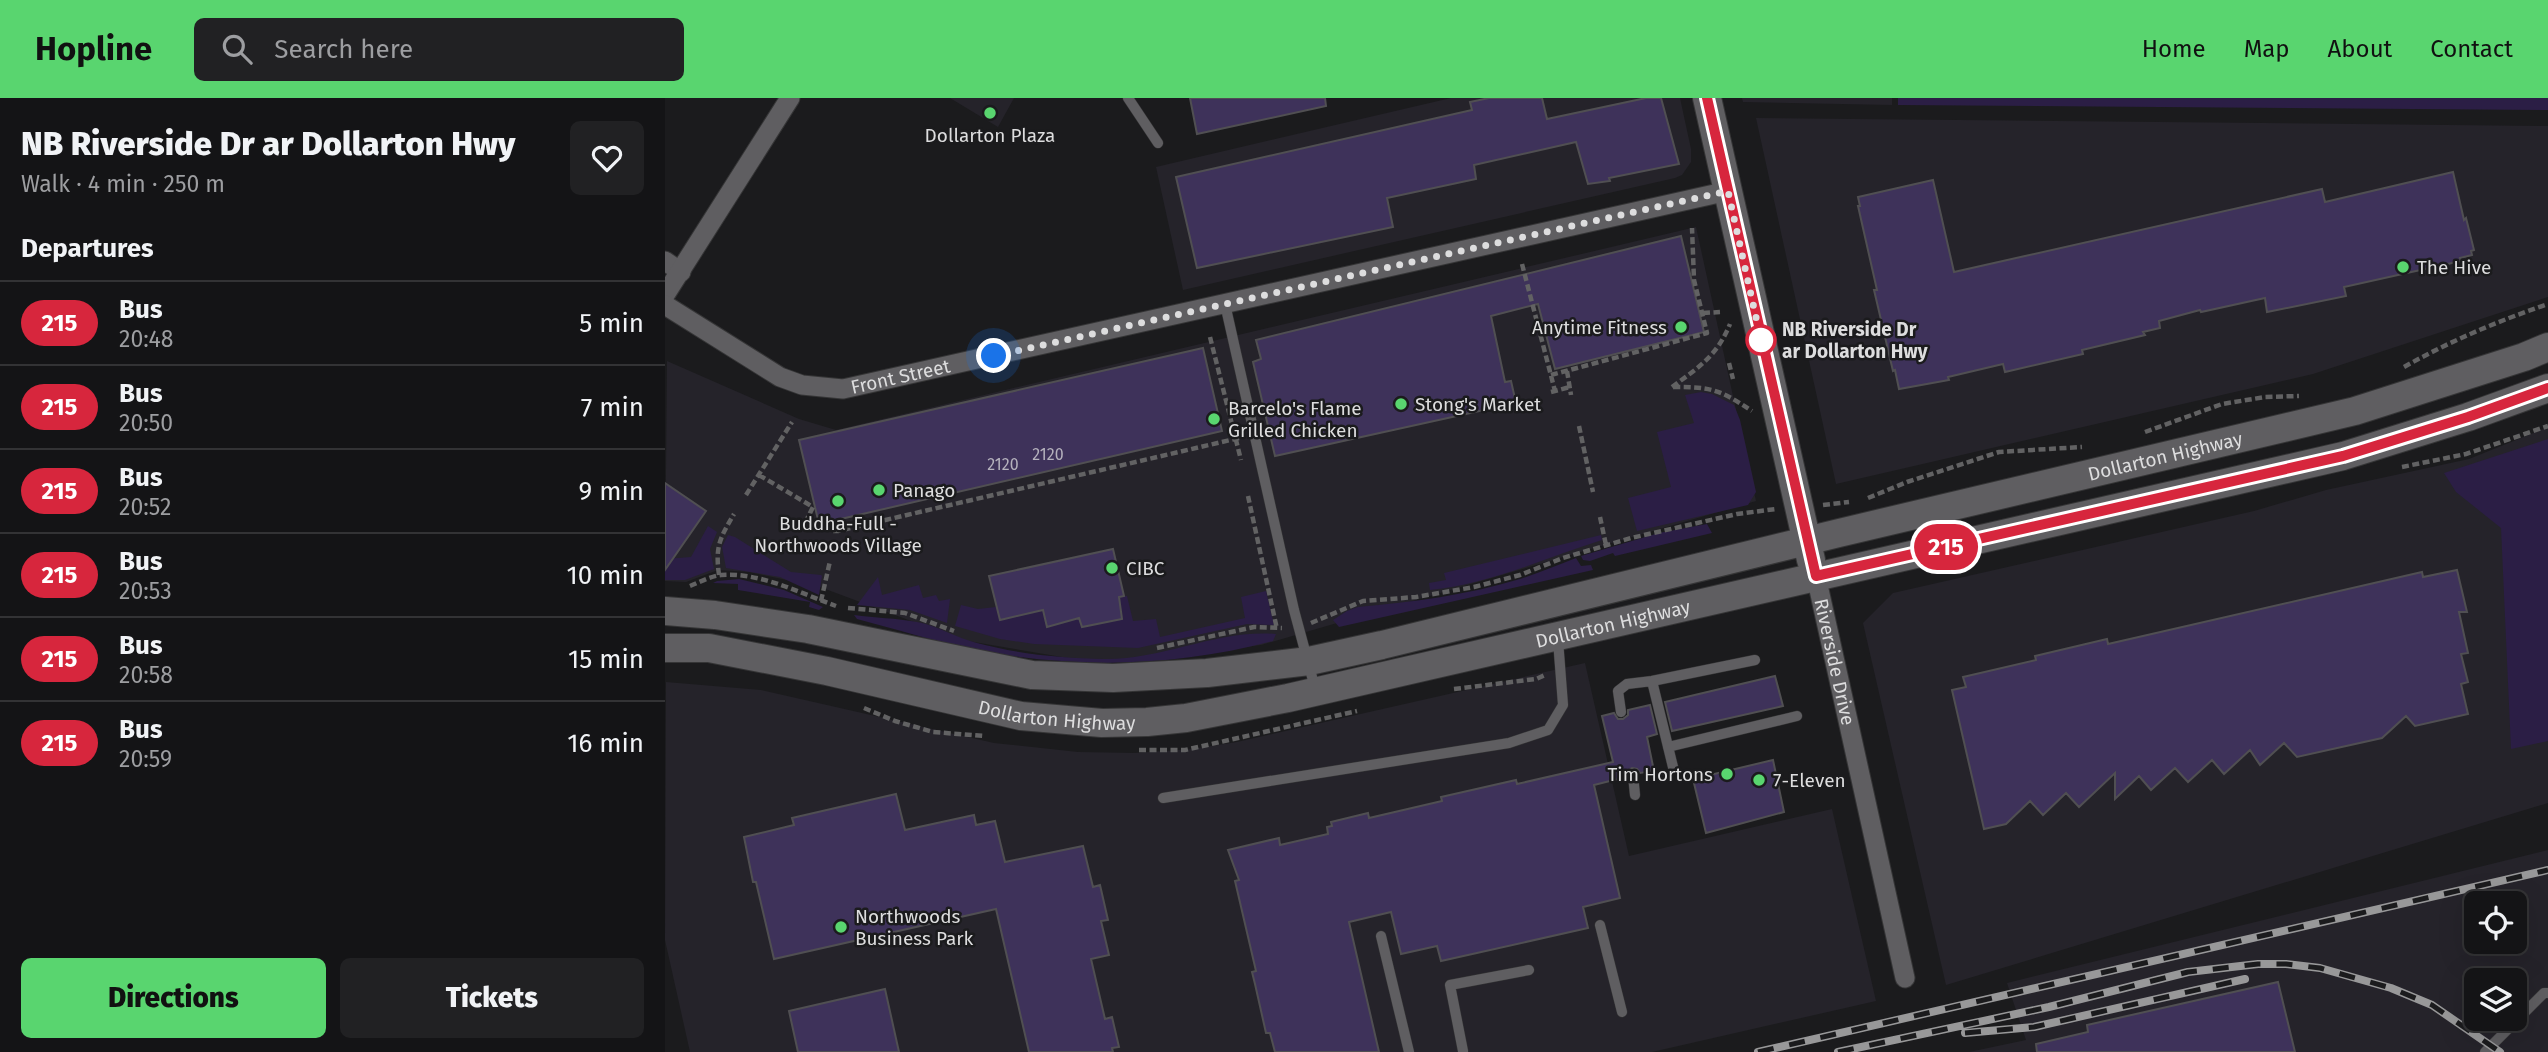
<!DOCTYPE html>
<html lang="en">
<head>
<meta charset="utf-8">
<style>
	body { margin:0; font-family:"Fira Sans",sans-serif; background:#212123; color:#f1f3f6; height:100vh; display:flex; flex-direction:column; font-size:26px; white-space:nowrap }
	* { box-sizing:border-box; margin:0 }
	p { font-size:23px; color:#9d9ea1 }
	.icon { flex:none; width:38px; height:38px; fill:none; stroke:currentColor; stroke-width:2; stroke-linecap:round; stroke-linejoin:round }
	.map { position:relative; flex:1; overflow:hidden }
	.details { display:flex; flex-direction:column; background:#141416; width:665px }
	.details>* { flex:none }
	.badge { padding:0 14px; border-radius:23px; font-size:24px; line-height:46px }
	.buttons { position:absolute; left:1799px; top:793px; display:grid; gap:14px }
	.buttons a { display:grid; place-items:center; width:63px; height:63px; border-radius:10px; background:#141416; box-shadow:0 7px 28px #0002,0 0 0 2px #333335; font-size:35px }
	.you { position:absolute; width:35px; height:35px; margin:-18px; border:5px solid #fff; border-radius:50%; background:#1a73e8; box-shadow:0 0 0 10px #1a73e833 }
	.map>.badge { position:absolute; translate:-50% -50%; box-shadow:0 0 0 4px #fff }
	h2 { padding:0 21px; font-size:26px; line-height:63px }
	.round { display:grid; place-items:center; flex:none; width:74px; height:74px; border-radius:10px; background:#212123 }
	.headline { display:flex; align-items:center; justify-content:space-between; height:119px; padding:0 21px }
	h1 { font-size:33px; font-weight:800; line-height:52px }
	.button { display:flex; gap:14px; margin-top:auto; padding:14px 21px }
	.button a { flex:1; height:80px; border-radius:10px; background:#59d56f; color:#111; font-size:28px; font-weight:800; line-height:80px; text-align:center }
	.button a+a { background:#212123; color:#f1f3f6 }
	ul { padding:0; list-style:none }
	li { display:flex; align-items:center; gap:21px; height:84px; padding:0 21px; border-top:2px solid #333335 }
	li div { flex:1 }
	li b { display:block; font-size:26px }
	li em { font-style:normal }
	li .badge { min-width:77px; font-weight:700; text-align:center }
	header { display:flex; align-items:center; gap:42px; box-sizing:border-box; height:98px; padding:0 35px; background:#59d56f; color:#111 }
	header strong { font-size:33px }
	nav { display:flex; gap:38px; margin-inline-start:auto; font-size:24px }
	.search { width:490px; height:63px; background:#212123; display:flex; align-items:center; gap:18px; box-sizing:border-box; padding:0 24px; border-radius:10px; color:#9d9ea1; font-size:26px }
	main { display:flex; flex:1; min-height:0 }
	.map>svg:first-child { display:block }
	.built { fill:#25232a; fill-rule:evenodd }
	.green { fill:#2b1e45 }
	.building { fill:#3e325a; stroke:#504f52; stroke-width:2 }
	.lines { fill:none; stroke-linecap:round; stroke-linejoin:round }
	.lane-casing { stroke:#353536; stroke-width:11 }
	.street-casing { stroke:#353536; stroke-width:21 }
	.secondary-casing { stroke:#353536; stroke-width:30 }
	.path { stroke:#626263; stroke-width:4.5; stroke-dasharray:7 3.5; stroke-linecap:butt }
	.lane { stroke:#5f5e61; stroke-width:10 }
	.street { stroke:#5f5e61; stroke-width:19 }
	.secondary { stroke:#5f5e61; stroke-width:28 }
	.rail-casing { stroke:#989899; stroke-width:8 }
	.rail { stroke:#1b1b1d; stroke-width:5; stroke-dasharray:16; stroke-linecap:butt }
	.line-casing { stroke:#fff; stroke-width:16 }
	.line { stroke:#d7263d; stroke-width:10 }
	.walk { stroke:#ddddde; stroke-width:7; stroke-dasharray:0 12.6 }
	.poi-dot { fill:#59d56f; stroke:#1b1b1d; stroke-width:2.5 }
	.stop-dot { fill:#fff; stroke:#d7263d; stroke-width:3.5 }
	.labels { text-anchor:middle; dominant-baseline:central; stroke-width:5; stroke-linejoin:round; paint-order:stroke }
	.number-label { font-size:16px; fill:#b5b2bd }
	.poi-label { font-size:19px; fill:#ddddde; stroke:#1b1b1d; text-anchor:start }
	.stop-label { font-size:19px; font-weight:bold; fill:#ddddde; stroke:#1b1b1d; text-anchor:start }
	.street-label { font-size:19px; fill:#ddddde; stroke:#1b1b1d }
</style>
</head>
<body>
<header>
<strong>Hopline</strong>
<div class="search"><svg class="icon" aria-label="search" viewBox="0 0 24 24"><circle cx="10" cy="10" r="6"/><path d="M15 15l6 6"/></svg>Search here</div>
<nav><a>Home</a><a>Map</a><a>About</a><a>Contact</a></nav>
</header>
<main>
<section class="details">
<div class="headline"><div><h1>NB Riverside Dr ar Dollarton Hwy</h1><p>Walk · 4 min · 250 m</p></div><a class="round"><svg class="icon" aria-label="heart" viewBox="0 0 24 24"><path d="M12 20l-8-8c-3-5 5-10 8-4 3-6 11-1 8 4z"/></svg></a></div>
<h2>Departures</h2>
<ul>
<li><span class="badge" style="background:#d7263d;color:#fff">215</span><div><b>Bus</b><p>20:48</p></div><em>5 min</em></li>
<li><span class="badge" style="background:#d7263d;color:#fff">215</span><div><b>Bus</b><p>20:50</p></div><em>7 min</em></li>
<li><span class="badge" style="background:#d7263d;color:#fff">215</span><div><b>Bus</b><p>20:52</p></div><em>9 min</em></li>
<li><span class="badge" style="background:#d7263d;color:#fff">215</span><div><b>Bus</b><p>20:53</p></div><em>10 min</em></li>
<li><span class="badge" style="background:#d7263d;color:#fff">215</span><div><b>Bus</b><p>20:58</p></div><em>15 min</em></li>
<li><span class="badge" style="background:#d7263d;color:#fff">215</span><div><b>Bus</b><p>20:59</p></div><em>16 min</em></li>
</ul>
<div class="button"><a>Directions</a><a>Tickets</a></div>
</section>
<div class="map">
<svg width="1883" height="954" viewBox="0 0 1883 954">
	<rect width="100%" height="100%" fill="#1b1b1d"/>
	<path class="built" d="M285,0H349L333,29Z
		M786,0H1015L1026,51V64L1017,77L1010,80L518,192L491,69Z
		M1077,0H1227V7L1078,4Z
		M1091,20L1883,28V199L1648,276L1171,386Z
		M1031,129L1091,403L596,547L438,566L297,542L155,489L84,474L53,472L21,484L0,483L2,263L134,321L171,332Z
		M1883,329V705L1281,887L1198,525L1228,495L1589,413L1661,392L1804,361Z
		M920,565L964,758L1167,711L1211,903L987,954H25L0,842L1,584L96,592L329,645L413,654L470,655L527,651L572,644Z
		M1883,752V954H1304L1361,942L1342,885ZM1811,805H1850V844H1811ZM1811,882H1850V920H1811Z"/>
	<path class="green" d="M1233,0H1883V12L1233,7Z
		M1036,294L1047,296L1069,307L1075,322L1091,394L1083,407L972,433L963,400L1006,389L992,334L1029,325L1020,297Z
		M1883,341V643L1846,651L1836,430L1791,394L1779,375Z
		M1042,426L1047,435L950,458L948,455L925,463L918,462L916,458L994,435Z
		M43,428L52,434L45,451L49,471L20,482H0V461L26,459Z
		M63,437L70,439L126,474L156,477L157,478L154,497L115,479L61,470L57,449Z
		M936,437L937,442C880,460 825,486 765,492L764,485L781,482L779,475Z
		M911,460L916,468L926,467L928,472L674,529L668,522L682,513L693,509C748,504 802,497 855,481C874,475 893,467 911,460Z
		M213,479L217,497L254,487L258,500L271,497L274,503L285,501L282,525L245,512L192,507Z
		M74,481L119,492L158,509L154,512L144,509L145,504L73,492V486L48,485L52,483Z
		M601,493L609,527L582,526L473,550L369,546L335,541L290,528L296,507L313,511L331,509L336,522L378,512L383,529L414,520L417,529L457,521L454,499L462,498L468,523L491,521L495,539L580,520L576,499Z
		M189,517C210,520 231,520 252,524C273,528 292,540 312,545C353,556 396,560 439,561C497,562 553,531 611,536L608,543C510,569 410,571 311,552C271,544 231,531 192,521Z"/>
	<path class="building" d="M525,0H660L661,8L532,36Z
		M824,0H877L882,21L981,0H996L1014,66L944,80L945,83L923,86L911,44L809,67L811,81L722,100L728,129L532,170L511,79L807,12L805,4Z
		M1788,74L1799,122L1801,120L1809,152L1806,153L1807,157L1795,160L1796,163L1679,189L1681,198L1602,214L1600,200L1536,214L1535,212L1494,223L1495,230L1478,234L1480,237L1417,252L1418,256L1340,274L1338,266L1283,279L1284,282L1234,291L1230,272L1228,273L1209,192H1212L1193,108H1195L1193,99L1268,82L1289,174L1657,91L1660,104Z
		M1016,138L1039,234L890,271L873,206L826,218L840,284L846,283L851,305L610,358L588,264L596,261L591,242Z
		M538,250L557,333L154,426L134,342Z
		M0,385L41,413L0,472Z
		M448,451L459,498L454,499L457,521L417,529L414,520L382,529L378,512L335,522L324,478Z
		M1792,472L1802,514H1794L1803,555L1796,556L1803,584L1796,586L1803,616L1750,628L1741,618L1717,640L1632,659L1619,645L1595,667L1585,652L1559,676L1547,662L1523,684L1510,670L1486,692L1474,678L1450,701V675L1414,709L1401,695L1378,717L1365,703L1341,726L1319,731L1287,592L1301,589L1298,579L1371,562L1370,558L1442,541L1443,546L1757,474L1758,479Z
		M1110,578L1118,608L1007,633L1000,604Z
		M985,607L992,636L982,639L989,673L975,675L972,671L967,670L962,673L961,679L929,687L955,800L918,809L923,830L776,863L772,848L736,856L726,814L684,824L714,954H610L605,935H601L590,886L587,874L591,873L570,783L574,782L563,752L614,740L615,747L663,736L662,729L667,728L666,724L703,715L704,720L777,703L776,699L851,682L852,686L948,664L937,618L949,615L953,621H958L963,617V612Z
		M1108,662L1119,714L1041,735L1028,681Z
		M231,696L240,732L309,717L311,727L330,723L340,764L418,748L428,789L435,787L443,822L436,823L444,857L426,861L440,921L447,919L454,949L447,950L448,954H364L331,811L109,861L91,784H88L79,739L129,727L127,720Z
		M1613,884L1630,954H1372L1371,946L1423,934L1422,927Z
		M220,891L234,954H133L124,913Z"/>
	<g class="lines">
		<g class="lane-casing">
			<path id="lane" d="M463,0L493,45
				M560,206L629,512L650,590
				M987,583L1008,669
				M956,614L953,593L962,586L987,583L1090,562
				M1003,649L1132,618
				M968,677L970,697
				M498,700L844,645L883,632L898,607L893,542
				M935,827L957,914
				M716,838L744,954
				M798,953L785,887L864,872
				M1820,954L1879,895H1883"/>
		</g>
		<g class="street-casing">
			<g id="street">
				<path d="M0,163L16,174"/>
				<path d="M0,197L125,0"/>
				<path id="s1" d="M0,207L115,279L137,287L178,291L1063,93"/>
				<path id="s2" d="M1151,478L1240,880"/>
			</g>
		</g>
		<g class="secondary-casing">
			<g id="secondary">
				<path d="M1042,0L1146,462"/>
				<path id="s3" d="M0,513L50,517L143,531L367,577L448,580L542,575L644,563L717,547L1174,435L1690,313L1859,259L1883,249"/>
				<path id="s4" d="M0,550H44L162,573L356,618L437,625L482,624L521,620L623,600L1678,358L1803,319L1883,290"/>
			</g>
		</g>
		<path class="path" d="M857,166L890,293
			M1038,215L1055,214
			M545,239L576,362
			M1064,265L1068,281
			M1739,269C1785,243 1833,223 1883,206
			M902,273L906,297
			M886,277L1042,235L1029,182L1027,130
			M1007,289C1034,269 1052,258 1065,226
			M1008,289C1046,289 1054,291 1087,313
			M886,294L905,289
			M914,328L928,394
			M1480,334L1557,306L1600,299L1634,298
			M1737,369L1801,356L1883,328
			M94,377L148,409L142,421L167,433H173L574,340
			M81,397L127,324
			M583,398L612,531
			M1203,400L1242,384L1334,354L1417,349
			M1158,407L1184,404
			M935,419L941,447
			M54,477C50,448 55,440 69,416
			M25,488C35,484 46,478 56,477C95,474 135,495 171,508
			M156,503L165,463
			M183,510L240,515L289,533
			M646,525L698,503L751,499L809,489L855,477L898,460L966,440L1072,416L1111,411
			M492,550L589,529L617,530
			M789,591L871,581L880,577
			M199,610L230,623L268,634L319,638
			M474,652H520L692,613"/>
		<use href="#lane" class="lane"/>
		<use href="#street" class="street"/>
		<use href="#secondary" class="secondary"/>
		<g class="rail-casing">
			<path id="rail" d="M1300,935L1369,929L1580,881
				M1093,954L1883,772
				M1173,954L1384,909L1523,874L1593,866H1621L1655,870L1726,890L1767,907L1835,954"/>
		</g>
		<use href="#rail" class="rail"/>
	</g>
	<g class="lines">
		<g class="line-casing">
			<path id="line" d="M1042,0L1151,478L1678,358L1803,319L1883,290"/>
		</g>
		<use href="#line" class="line"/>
		<path class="walk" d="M329,258L1063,93L1096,242"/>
	</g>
	<g class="poi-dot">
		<circle cx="325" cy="15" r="7"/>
		<circle cx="1738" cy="169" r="7"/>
		<circle cx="1016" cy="229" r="7"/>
		<circle cx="736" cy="306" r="7"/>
		<circle cx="549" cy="321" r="7"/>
		<circle cx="214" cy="392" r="7"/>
		<circle cx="173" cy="403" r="7"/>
		<circle cx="447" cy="470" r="7"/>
		<circle cx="1062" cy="676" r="7"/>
		<circle cx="1094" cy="682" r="7"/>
		<circle cx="176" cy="829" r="7"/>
	</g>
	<circle class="stop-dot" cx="1096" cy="242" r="14"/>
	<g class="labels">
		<g class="number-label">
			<text x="383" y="356">2120</text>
			<text x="338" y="366">2120</text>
		</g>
		<g class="poi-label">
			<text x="325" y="37" text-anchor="middle">Dollarton Plaza</text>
			<text x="1752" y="169">The Hive</text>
			<text x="1002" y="229" text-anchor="end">Anytime Fitness</text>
			<text x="750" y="306">Stong's Market</text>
			<text x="563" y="310">Barcelo's Flame<tspan x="563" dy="22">Grilled Chicken</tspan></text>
			<text x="228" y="392">Panago</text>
			<text x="173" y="425" text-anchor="middle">Buddha-Full -<tspan x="173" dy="22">Northwoods Village</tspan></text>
			<text x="461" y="470">CIBC</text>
			<text x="1048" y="676" text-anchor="end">Tim Hortons</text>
			<text x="1108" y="682">7-Eleven</text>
			<text x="190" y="818">Northwoods<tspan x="190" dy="22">Business Park</tspan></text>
		</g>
		<g class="stop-label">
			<text x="1117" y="231">NB Riverside Dr<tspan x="1117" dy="22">ar Dollarton Hwy</tspan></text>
		</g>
		<g class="street-label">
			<text stroke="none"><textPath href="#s1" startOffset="259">Front Street</textPath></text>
			<text stroke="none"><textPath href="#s3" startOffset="1531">Dollarton Highway</textPath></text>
			<text stroke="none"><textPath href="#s4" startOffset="966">Dollarton Highway</textPath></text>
			<text stroke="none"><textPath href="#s2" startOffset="88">Riverside Drive</textPath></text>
			<text stroke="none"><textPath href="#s4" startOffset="399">Dollarton Highway</textPath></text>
		</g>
	</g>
</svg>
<div class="buttons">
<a><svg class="icon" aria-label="locate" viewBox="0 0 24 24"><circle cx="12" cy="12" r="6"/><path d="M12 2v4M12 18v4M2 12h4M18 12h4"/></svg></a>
<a><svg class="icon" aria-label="layers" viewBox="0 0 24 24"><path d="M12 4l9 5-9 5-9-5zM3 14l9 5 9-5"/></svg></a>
</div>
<div class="you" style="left:329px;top:258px"></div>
<b class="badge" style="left:1281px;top:449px;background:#d7263d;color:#fff">215</b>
</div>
</main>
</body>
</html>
